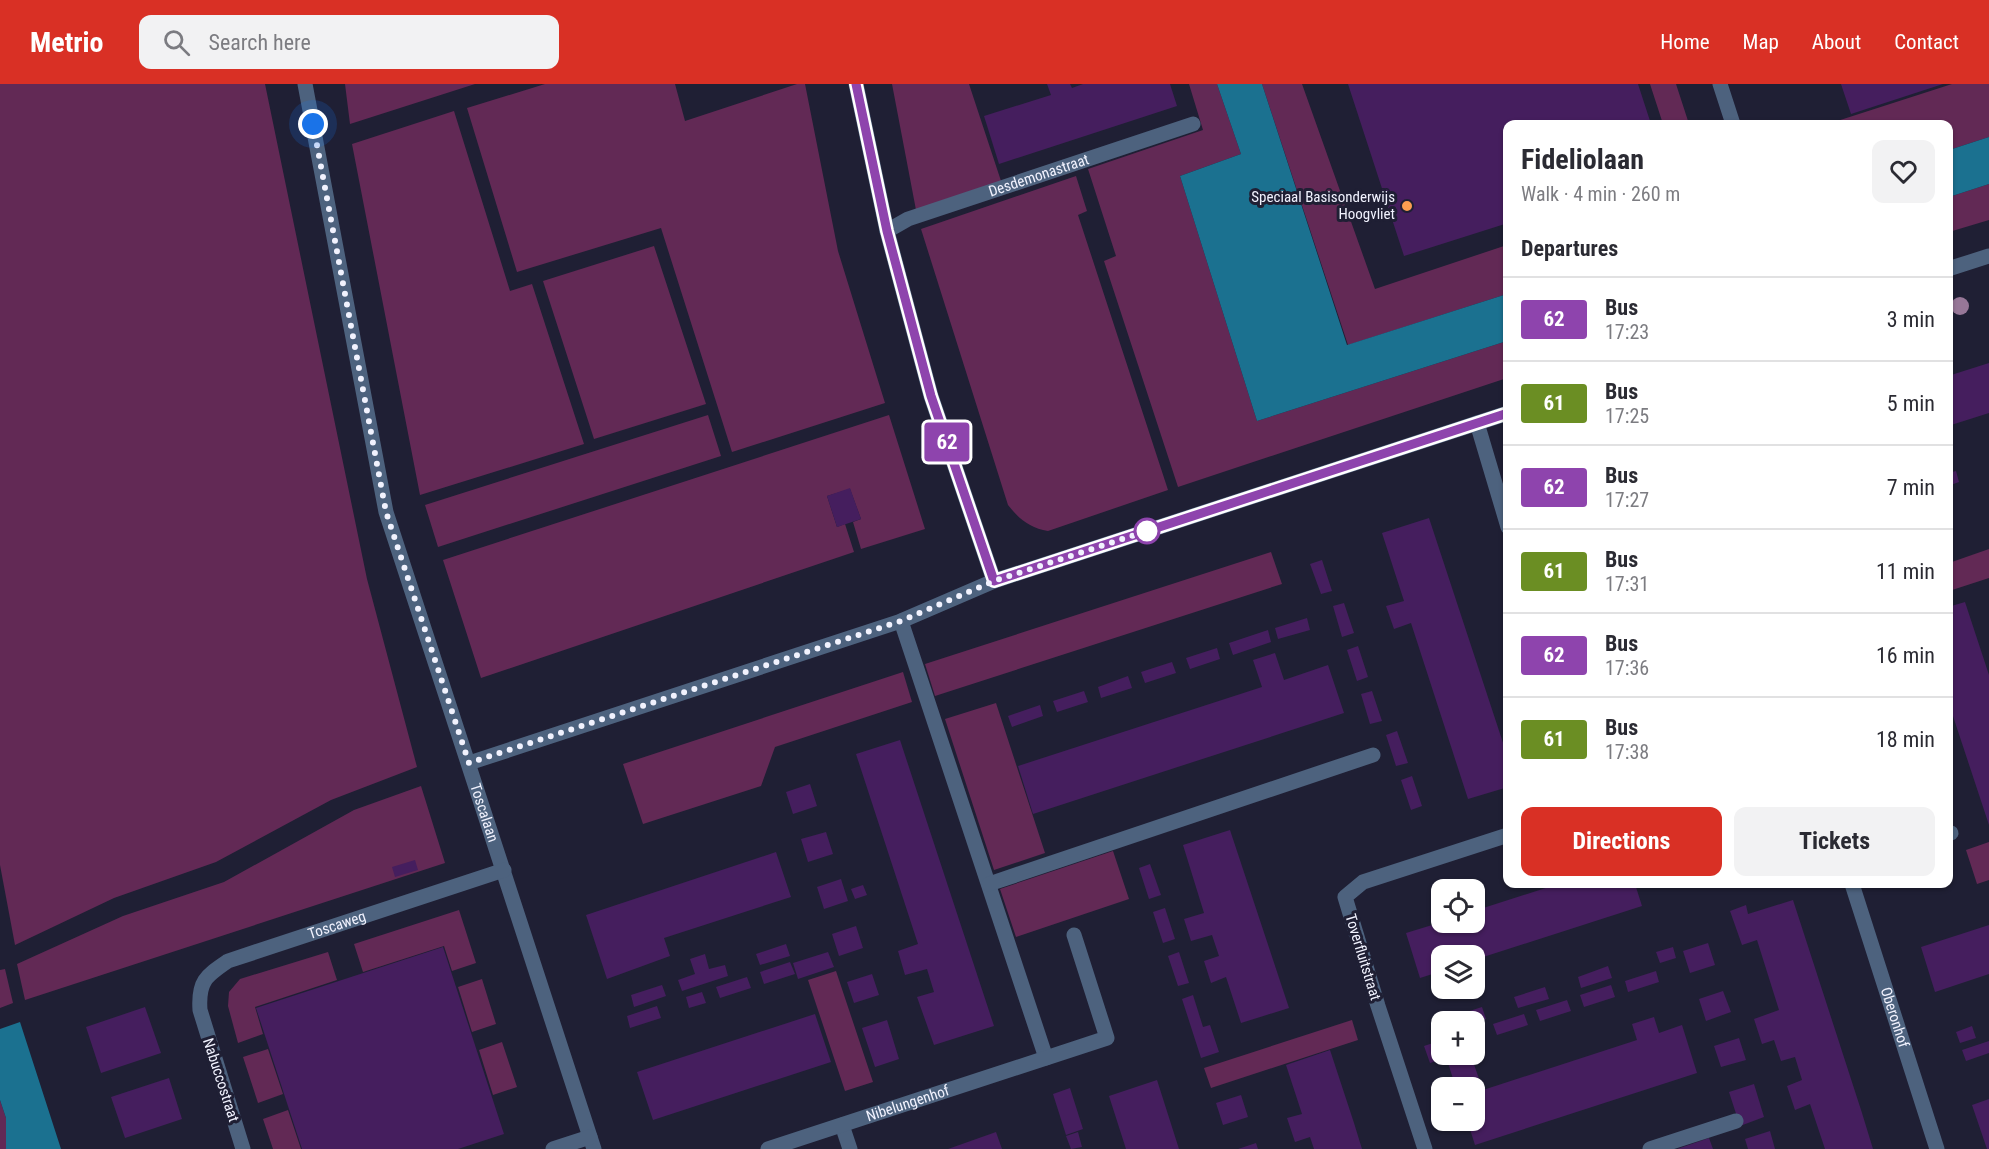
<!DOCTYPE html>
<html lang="en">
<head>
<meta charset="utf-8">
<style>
	body { margin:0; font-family:"Roboto Condensed",sans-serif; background:#f2f2f3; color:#2b2b33; height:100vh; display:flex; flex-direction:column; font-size:22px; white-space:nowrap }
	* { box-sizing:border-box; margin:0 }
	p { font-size:20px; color:#7c7c81 }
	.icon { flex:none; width:33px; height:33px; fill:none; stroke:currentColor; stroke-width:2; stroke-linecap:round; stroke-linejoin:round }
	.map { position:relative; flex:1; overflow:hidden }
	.drawer { position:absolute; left:1503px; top:36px; width:450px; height:768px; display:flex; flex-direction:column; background:#fff; border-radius:12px; box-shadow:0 2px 4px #0004 }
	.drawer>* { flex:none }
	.badge { padding:0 12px; border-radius:4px; font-size:21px; line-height:39px }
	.controls { position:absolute; left:1431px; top:795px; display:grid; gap:12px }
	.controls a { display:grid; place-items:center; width:54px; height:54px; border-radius:12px; background:#fff; box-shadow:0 2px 4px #0004; font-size:30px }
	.you { position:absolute; width:30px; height:30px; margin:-15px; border:4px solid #fff; border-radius:50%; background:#1a73e8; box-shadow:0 0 0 9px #1a73e833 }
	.map>.badge { position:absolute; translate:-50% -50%; box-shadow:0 0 0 3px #fff }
	h2 { padding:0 18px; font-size:22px; line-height:54px }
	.round { display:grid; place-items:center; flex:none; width:63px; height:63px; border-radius:12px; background:#f2f2f3 }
	.overview { display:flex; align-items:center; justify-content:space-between; height:102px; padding:0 18px }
	h1 { font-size:28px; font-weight:700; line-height:45px }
	.button { display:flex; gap:12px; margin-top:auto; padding:12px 18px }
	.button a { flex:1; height:69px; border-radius:12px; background:#d93025; color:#fff; font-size:24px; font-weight:700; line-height:69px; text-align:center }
	.button a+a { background:#f2f2f3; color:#2b2b33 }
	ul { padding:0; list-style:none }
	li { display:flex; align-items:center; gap:18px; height:84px; padding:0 18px; border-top:2px solid #e1e1e2 }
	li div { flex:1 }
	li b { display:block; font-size:22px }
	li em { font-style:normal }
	li .badge { min-width:66px; font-weight:700; text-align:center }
	header { display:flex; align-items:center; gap:36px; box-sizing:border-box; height:84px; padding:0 30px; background:#d93025; color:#fff }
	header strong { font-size:28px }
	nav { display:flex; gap:33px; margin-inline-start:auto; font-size:21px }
	.search { width:420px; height:54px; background:#f2f2f3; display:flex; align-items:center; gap:15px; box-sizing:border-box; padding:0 21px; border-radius:12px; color:#7c7c81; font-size:22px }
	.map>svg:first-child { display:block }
	.green { fill:#622955 }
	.water { fill:#1b7190 }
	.building { fill:#451e5e }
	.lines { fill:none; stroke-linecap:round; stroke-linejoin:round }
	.minor { stroke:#4d627e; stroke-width:15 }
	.tree { fill:#977798 }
	.line-casing { stroke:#fff; stroke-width:14 }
	.line { stroke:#8e44ad; stroke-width:9 }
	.walk { stroke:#f1f2fe; stroke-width:6; stroke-dasharray:0 10.8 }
	.poi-dot { fill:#fb9e50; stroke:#1f1f34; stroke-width:2 }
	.stop-dot { fill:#fff; stroke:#8e44ad; stroke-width:3 }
	.labels { text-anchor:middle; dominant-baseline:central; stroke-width:6; stroke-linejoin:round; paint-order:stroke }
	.street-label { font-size:15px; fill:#f1f2fe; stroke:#1f1f34 }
	.poi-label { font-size:15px; fill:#f1f2fe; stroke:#1f1f34; text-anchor:end }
</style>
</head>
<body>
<header>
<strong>Metrio</strong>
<div class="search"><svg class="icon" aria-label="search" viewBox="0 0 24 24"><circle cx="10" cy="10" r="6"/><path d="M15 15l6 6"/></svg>Search here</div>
<nav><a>Home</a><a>Map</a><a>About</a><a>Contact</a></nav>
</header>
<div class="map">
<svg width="1989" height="1065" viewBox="0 0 1989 1065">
	<rect width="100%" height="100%" fill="#1f1f34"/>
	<path class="green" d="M0,0H265L367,495L417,683L331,716L216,778L114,814L15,861L0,781Z
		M345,0H475L350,40Z
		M545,0H675L685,37L797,0H805L838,167L885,319L732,368L661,144L517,188L467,24Z
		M892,0H969L1001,97L916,126Z
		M1189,0H1217L1241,70L1180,92L1257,337L1507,257V294L1178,403L1104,177L1116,172L1088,85L1203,46Z
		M1262,0H1302L1375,205L1507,161V210L1348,261Z
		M1650,0H1676L1689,40H1663Z
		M1952,0H1989V53L1949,66L1948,40L1831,39Z
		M454,27L510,207L532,200L584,360L420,411L352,60Z
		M1076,92L1087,127L1078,131L1168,406L1048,447C1030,444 1019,435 1008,421L921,145Z
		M1989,100V136L1949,148V113Z
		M654,162L706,320L594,355L543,197Z
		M708,331L721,372L438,463L425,421Z
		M889,331L925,445L861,465L853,438L861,435L850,405L827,412L837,443L845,440L854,468L481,594L443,476Z
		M1989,465V494L1949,507V479Z
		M1271,468L1282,500L935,612L925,580Z
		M903,588L912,618L775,663L761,702L643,740L623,680Z
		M996,619L1045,769L994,786L945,635Z
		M421,702L445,779L25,916L17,880L123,832L224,798L354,726Z
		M1989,758V796L1977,800L1966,766Z
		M1113,767L1129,815L1016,853L1000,805Z
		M459,826L476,879L452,887L444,862L363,888L354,860Z
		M328,868L337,896L255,923L263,950L238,959L228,922L229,908L240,895Z
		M5,885L13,919L0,924V886Z
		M836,887L873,998L845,1007L808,896Z
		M482,895L496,940L472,948L458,903Z
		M1352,936L1358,956L1211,1004L1204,984Z
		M502,958L517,1003L493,1011L479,966Z
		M268,965L283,1010L258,1019L243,973Z
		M0,1016L6,1034V1065H0Z
		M288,1026L301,1065H273L263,1035Z"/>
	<path class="water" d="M1217,0H1262L1347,261L1507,210V257L1257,337L1180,92L1241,70Z
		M1989,53V100L1949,113V66Z
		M20,938L61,1065H6V1034L0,1016V945Z"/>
	<path class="building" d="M1047,0H1070L1072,4L1083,0H1170L1177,22L999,80L984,32L1051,11Z
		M1348,0H1638L1651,40H1508V139L1404,172Z
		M1841,0H1943L1851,30Z
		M1989,279V329L1948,342V292Z
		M1956,387L1959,398L1948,402V389Z
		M850,404L861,435L837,443L827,412Z
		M1429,434L1508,674V703L1468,715L1411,539L1394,545L1386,522L1404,517L1382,449Z
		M1322,476L1332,507L1321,510L1310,480Z
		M1965,518L1989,591V741L1948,617V523Z
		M1344,519L1354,549L1342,553L1333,522Z
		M1307,534L1310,546L1278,555L1275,544Z
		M1268,546L1271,558L1233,571L1229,559Z
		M1358,562L1368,593L1357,597L1347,566Z
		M1217,564L1220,575L1190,585L1186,574Z
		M1275,569L1284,596L1328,581L1344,629L1033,730L1018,682L1262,603L1253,576Z
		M1172,578L1176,589L1145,599L1141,588Z
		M1128,592L1132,604L1101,614L1098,603Z
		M1084,607L1088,618L1057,628L1053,617Z
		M1372,607L1382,637L1370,640L1361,610Z
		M1040,621L1043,632L1012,643L1008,632Z
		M1397,647L1408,679L1396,682L1386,651Z
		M900,656L994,942L934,961L917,913L934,908L927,885L905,891L898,867L918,860L856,670Z
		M1412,692L1422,722L1411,726L1401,696Z
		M810,700L817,722L793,730L786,708Z
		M1230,746L1289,924L1241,939L1226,893L1211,899L1204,877L1219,872L1212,851L1191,857L1184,835L1204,829L1183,761Z
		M826,748L833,770L808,778L801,755Z
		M776,768L791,813L664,854L670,872L607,895L586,831Z
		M415,776L418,786L395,793L392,783Z
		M1150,780L1161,811L1149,815L1139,784Z
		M841,795L848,817L824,825L817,803Z
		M1558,800H1635L1642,822L1474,876V872H1442V887L1420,894L1406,849L1442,838H1474V827Z
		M863,801L867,811L855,815L851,805Z
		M1793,816L1862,1029L1873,1065H1825L1810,1020L1795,1026L1787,1002L1802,996L1795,973L1781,977L1774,956L1762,960L1754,935L1779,926L1757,856L1742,861L1730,827L1746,821L1748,830Z
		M1165,824L1175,855L1163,859L1153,828Z
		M1989,841V890L1935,908L1921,863Z
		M856,842L863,864L839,872L832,850Z
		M1708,859L1715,881L1690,889L1683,867Z
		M786,860L790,872L760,881L756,870Z
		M443,863L504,1050L458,1065H302L256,924Z
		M1673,863L1676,874L1660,879L1656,868Z
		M828,868L834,883L798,895L793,879Z
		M1179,868L1189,899L1178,902L1168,872Z
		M705,870L709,885L725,881L728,892L682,907L678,896L695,890L690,875Z
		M790,878L795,890L764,900L760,888Z
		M1608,882L1612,894L1581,904L1578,893Z
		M1656,887L1659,898L1628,908L1625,897Z
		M872,890L879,911L854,919L847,898Z
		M747,893L751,904L720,914L716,903Z
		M662,901L666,912L634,923L631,911Z
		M1611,901L1615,913L1584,923L1580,911Z
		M1545,903L1549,915L1518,924L1514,913Z
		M1723,907L1731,928L1706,937L1699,915Z
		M702,908L706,919L689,924L686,913Z
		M1193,911L1203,943L1210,941L1219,968L1201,974L1182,915Z
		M1567,916L1571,927L1540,937L1536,926Z
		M657,922L661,934L630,944L627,932Z
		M145,923L161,969L101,989L86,943Z
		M1482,923L1486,935L1474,938H1453L1451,933Z
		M815,930L831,978L653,1036L637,988Z
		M1524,930L1528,941L1497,951L1493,940Z
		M1654,933L1659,949L1682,941L1697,989L1475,1061L1467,1036H1474V1004H1456L1448,979L1471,972L1483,1006L1637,956L1632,940Z
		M887,936L899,975L875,983L862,944Z
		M1972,942L1976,954L1960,959L1956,948Z
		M1479,945L1483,956L1474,959V946Z
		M1739,954L1746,976L1721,983L1714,962Z
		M1442,956V970L1454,971L1430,979L1424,962Z
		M1989,957V969L1966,977L1962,966Z
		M1330,966L1354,1039L1362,1065H1314L1310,1053L1295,1058L1287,1034L1302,1030L1286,981Z
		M169,994L182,1035L125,1054L111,1013Z
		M1157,996L1179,1065H1126L1109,1012Z
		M1754,1000L1764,1033L1740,1042L1729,1008Z
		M1070,1004L1083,1045L1066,1051L1053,1010Z
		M1241,1011L1248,1033L1223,1041L1216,1019Z
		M1989,1015V1065H1987L1972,1021Z
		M1770,1047L1775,1065H1748L1745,1055Z
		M996,1048L1002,1065H948Z
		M1078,1048L1082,1063L1071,1065L1066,1052Z
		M1709,1054L1713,1065H1677Z
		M1256,1059L1258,1065H1238Z"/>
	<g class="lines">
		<g class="minor">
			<path id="s1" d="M305,0L386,428L594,1065"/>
			<path d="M856,0L887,147L931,312L994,497"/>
			<path d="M1720,0L1733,40"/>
			<path id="s2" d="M887,147L908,135L1193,40"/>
			<path d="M1948,185L1989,172"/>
			<path d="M1477,339L1508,443"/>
			<path d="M901,537L1046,974"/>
			<path d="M469,679L901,537L994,497L1508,329"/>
			<path d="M1948,750L1951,749"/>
			<path d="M989,800L1373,671"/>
			<path id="s3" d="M1852,800L1937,1065"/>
			<path d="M842,1041L850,1065"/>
			<path id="s4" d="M243,1065L200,926C198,897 206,892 228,877L504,786"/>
			<path d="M553,1065L590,1053"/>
			<path id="s5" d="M768,1065L1107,954L1074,851"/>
			<path d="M1425,1065L1378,922L1345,813L1363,798L1508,751"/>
			<path d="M1650,1065L1736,1037"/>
		</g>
	</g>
	<circle class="tree" cx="1960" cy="222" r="9"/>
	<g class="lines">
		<g class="line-casing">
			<path id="line" d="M856,0L887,147L931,312L994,497L1508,329"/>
		</g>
		<use href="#line" class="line"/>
		<path class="walk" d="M313,40L386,428L469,679L901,537L994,497L1147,447"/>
	</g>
	<circle class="poi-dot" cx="1407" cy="122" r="6"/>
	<circle class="stop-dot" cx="1147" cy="447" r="12"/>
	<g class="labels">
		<g class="street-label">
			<text stroke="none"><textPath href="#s2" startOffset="162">Desdemonastraat</textPath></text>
			<text stroke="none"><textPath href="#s1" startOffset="752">Toscalaan</textPath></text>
			<text stroke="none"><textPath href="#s4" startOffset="321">Toscaweg</textPath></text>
			<text transform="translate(1363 873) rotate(73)">Toverfluitstraat</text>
			<text stroke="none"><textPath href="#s3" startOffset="140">Oberonhof</textPath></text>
			<text transform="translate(221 996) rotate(72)">Nabuccostraat</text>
			<text stroke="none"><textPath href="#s5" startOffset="147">Nibelungenhof</textPath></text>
		</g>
		<g class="poi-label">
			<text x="1395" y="113">Speciaal Basisonderwijs<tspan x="1395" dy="17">Hoogvliet</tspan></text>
		</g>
	</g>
</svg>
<div class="controls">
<a><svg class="icon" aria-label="locate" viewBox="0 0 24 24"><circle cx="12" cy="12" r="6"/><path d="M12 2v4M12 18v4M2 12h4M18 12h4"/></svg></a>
<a><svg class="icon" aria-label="layers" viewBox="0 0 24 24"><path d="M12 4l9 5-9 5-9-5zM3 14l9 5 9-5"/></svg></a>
<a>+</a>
<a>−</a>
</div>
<div class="you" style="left:313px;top:40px"></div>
<b class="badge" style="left:947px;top:358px;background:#8e44ad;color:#fff">62</b>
<section class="drawer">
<div class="overview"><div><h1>Fideliolaan</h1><p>Walk · 4 min · 260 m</p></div><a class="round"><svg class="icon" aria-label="heart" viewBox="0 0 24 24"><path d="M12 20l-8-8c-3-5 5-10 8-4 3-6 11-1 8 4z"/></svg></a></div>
<h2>Departures</h2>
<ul>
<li><span class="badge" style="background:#8e44ad;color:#fff">62</span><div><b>Bus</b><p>17:23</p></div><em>3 min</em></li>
<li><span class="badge" style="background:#6b8e23;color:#fff">61</span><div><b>Bus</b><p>17:25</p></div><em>5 min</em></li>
<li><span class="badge" style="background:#8e44ad;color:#fff">62</span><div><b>Bus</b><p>17:27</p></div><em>7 min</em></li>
<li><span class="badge" style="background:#6b8e23;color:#fff">61</span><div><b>Bus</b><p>17:31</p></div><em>11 min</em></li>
<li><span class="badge" style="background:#8e44ad;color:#fff">62</span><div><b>Bus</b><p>17:36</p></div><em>16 min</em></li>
<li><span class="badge" style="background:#6b8e23;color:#fff">61</span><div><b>Bus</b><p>17:38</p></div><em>18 min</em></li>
</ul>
<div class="button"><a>Directions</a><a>Tickets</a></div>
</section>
</div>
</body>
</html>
